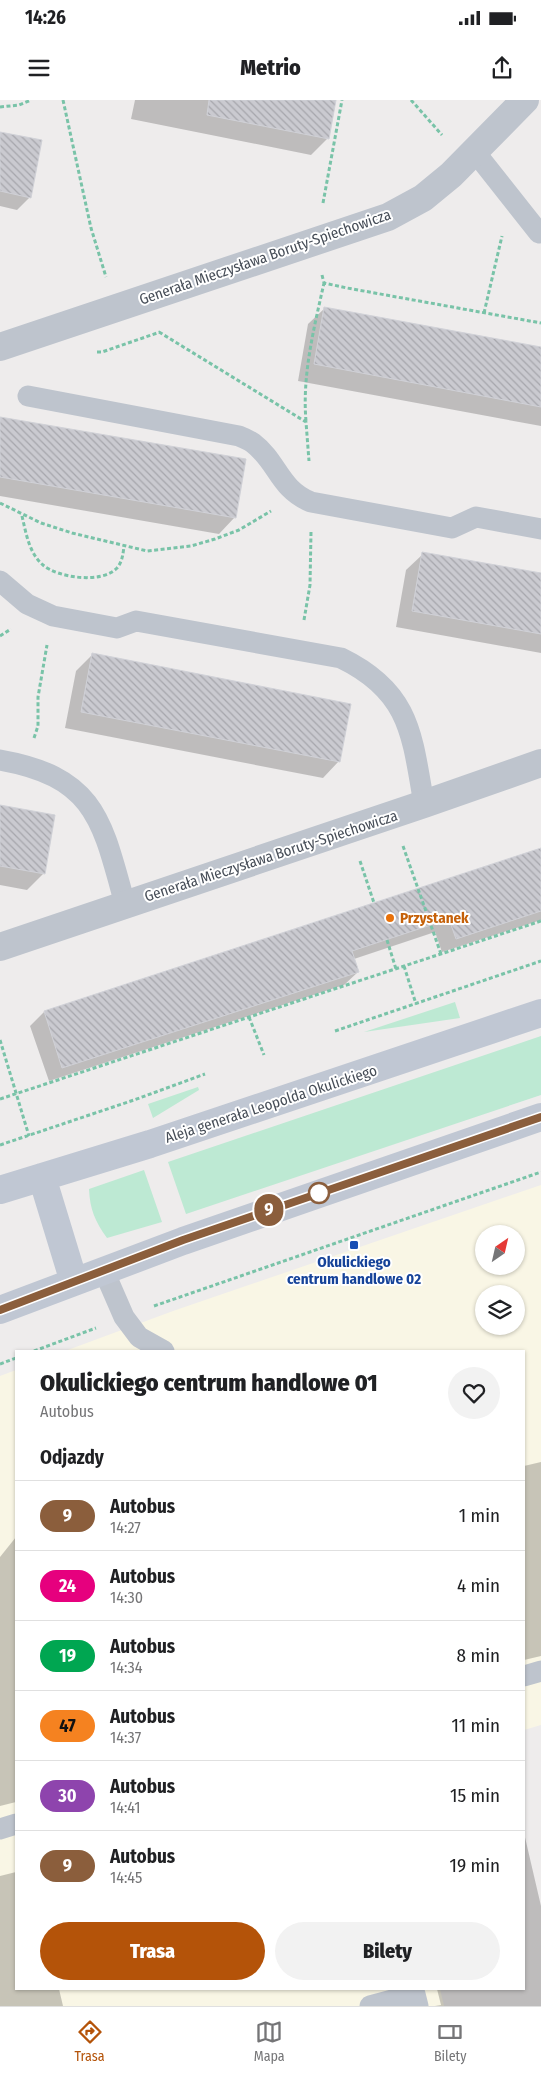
<!DOCTYPE html>
<html lang="pl">
<head>
<meta charset="utf-8">
<style>
	body { margin:0; font-family:"Fira Sans Condensed",sans-serif; background:#f2f2f2; color:#202124; height:100vh; display:flex; flex-direction:column; font-size:19px; white-space:nowrap }
	* { box-sizing:border-box; margin:0 }
	p { font-size:16px; color:#757577 }
	.icon { flex:none; width:28px; height:28px; fill:none; stroke:currentColor; stroke-width:2; stroke-linecap:round; stroke-linejoin:round }
	.map { position:relative; flex:1; overflow:hidden }
	.sheet { position:absolute; left:15px; top:1250px; width:510px; height:640px; display:flex; flex-direction:column; background:#fff; border-radius:0px; box-shadow:0 1px 4px #0004 }
	.sheet>* { flex:none }
	.badge { padding:0 10px; border-radius:16px; font-size:18px; line-height:32px }
	.needle { width:32px; rotate:34deg }
	.controls { position:absolute; left:475px; top:1125px; display:grid; gap:10px }
	.controls a { display:grid; place-items:center; width:50px; height:50px; border-radius:50%; background:#fff; box-shadow:0 1px 4px #0004; font-size:25px }
	.map>.badge { position:absolute; translate:-50% -50%; box-shadow:0 0 0 2px #fff }
	h2 { padding:0 25px; font-size:19px; line-height:45px }
	.round { display:grid; place-items:center; flex:none; width:52px; height:52px; border-radius:26px; background:#f2f2f2 }
	.overview { display:flex; align-items:center; justify-content:space-between; height:85px; padding:0 25px }
	h1 { font-size:24px; font-weight:800; line-height:38px }
	.cta { display:flex; gap:10px; margin-top:auto; padding:10px 25px }
	.cta a { flex:1; height:58px; border-radius:30px; background:#b45309; color:#fff; font-size:20px; font-weight:800; line-height:58px; text-align:center }
	.cta a+a { background:#f2f2f2; color:#202124 }
	ul { padding:0; list-style:none }
	li { display:flex; align-items:center; gap:15px; height:70px; padding:0 25px; border-top:1px solid #e0e0e0 }
	li div { flex:1 }
	li b { display:block; font-size:19px }
	li em { font-style:normal }
	li .badge { min-width:55px; font-weight:700; text-align:center }
	.status { display:flex; justify-content:space-between; align-items:center; height:35px; padding:0 25px; background:#fff; direction:ltr }
	.status svg { height:14px; fill:currentColor }
	header { display:flex; justify-content:space-between; align-items:center; height:65px; padding:0 25px; background:#fff; font-size:22px; font-weight:800 }
	.tabs { display:flex; justify-content:space-around; align-items:center; height:70px; border-top:1px solid #e0e0e0; background:#fff; font-size:14px; color:#757577 }
	.tabs a { display:grid; justify-items:center; gap:2px }
	.tabs .active { color:#b45309 }
	.map>svg:first-child { display:block }
	.commercial { fill:#f9f6e5; fill-rule:evenodd }
	.grass { fill:#bde9d3 }
	.shadow { fill:#0003 }
	.building { fill:url(#building-back-hatch); stroke:#d0d1d7 }
	.lines { fill:none; stroke-linecap:round; stroke-linejoin:round }
	.path { stroke:#79c3a8; stroke-width:3; stroke-dasharray:4 2.5; stroke-linecap:butt }
	.service { stroke:#bec4cd; stroke-width:21 }
	.minor { stroke:#bec4cd; stroke-width:28 }
	.secondary { stroke:#c0c7d3; stroke-width:28 }
	.line-casing { stroke:#fff; stroke-width:11 }
	.line { stroke:#8b5e3c; stroke-width:8 }
	.food-dot { fill:#e8710a; stroke:#fff; stroke-width:2 }
	.stop-dot { fill:#fff; stroke:#8b5e3c; stroke-width:2.5 }
	.transit-dot { fill:#1a4fb4; stroke:#fff; stroke-width:2 }
	.labels { text-anchor:middle; dominant-baseline:central; stroke-width:4; stroke-linejoin:round; paint-order:stroke }
	.street-label { font-size:15px; fill:#464d57; stroke:#fff }
	.food-label { font-size:15px; font-weight:bold; fill:#c56008; stroke:#fff; text-anchor:start }
	.transit-label { font-size:15px; font-weight:bold; fill:#164399; stroke:#fff }
</style>
</head>
<body>
<div class="status"><b>14:26</b><svg viewBox="0 0 49 12"><path d="M0 12V9h3v3zM5 12V6h3v6zM10 12V3h3v9zM15 12V0h3v12zM26 1h20v11H26zM47 4h2v5h-2z"/></svg></div>
<header><svg class="icon" aria-label="menu" viewBox="0 0 24 24"><path d="M4 6h16M4 12h16M4 18h16"/></svg>Metrio<svg class="icon" aria-label="share" viewBox="0 0 24 24"><path d="M12 15V3M7 8l5-5 5 5M5 13v7h14v-7"/></svg></header>
<div class="map">
<svg width="541" height="1906" viewBox="0 0 541 1906">
	<defs>
		<pattern id="building-back-hatch" width="6" height="6" patternUnits="userSpaceOnUse" patternTransform="scale(1.25)"><rect width="6" height="6" fill="#cacad0"/><path d="M-1 5l2 2M0 0l6 6M5-1l2 2" fill="none" stroke="#a6a6ac"/></pattern>
	</defs>
	<rect width="100%" height="100%" fill="#eeecec"/>
	<path class="commercial" d="M541,1085V1625L524,1630V1251H65L173,1211ZM484,1134H516V1166H484ZM484,1194H516V1226H484Z
		M16,1270V1889H440L444,1906H0V1276Z"/>
	<path class="grass" d="M455,902L460,918L364,932Z
		M541,936V995L186,1114L168,1062Z
		M198,987L199,990L153,1018L148,1004Z
		M144,1070L162,1122L107,1138C95,1121 90,1110 89,1089Z"/>
	<path class="shadow" d="M135,0H335L328,38L311,55L131,19Z
		M0,33L30,97L17,110L0,106Z
		M325,208L541,248V326L298,281L308,224Z
		M0,318L235,417L219,434L0,396Z
		M423,454L541,474V553L396,527L406,470Z
		M92,555L339,661L323,678L65,628L76,571Z
		M0,706L44,773L27,790L0,785Z
		M541,749V820L442,852L435,832L354,859L358,872L344,885L49,981L30,926L44,912Z
		M541,1362V1556L524,1560V1366Z
		M16,1437V1702L0,1706V1457Z
		M524,1733L541,1806V1906H435L441,1905L437,1889H524Z
		M16,1772V1889H59L63,1906H0V1776Z"/>
	<path class="building" d="M209,0H336L329,39L207,15Z
		M0,32L42,40L31,98L0,91Z
		M324,207L541,247V307L314,264Z
		M0,317L246,359L236,418L0,377Z
		M422,452L541,473V534L412,511Z
		M92,553L351,604L340,662L81,612Z
		M0,705L55,715L45,774L0,766Z
		M541,748V811L456,839L449,819L352,851L359,872L62,968L44,911Z"/>
	<g class="lines">
		<path class="path" d="M63,0L91,128L106,177
			M411,0L442,35
			M0,7L19,5L31,0
			M323,103L342,0
			M322,175L324,183L347,188L541,223
			M484,213L502,136
			M159,232L306,322L309,361
			M97,252H102L160,232
			M306,321C302,275 314,228 324,183
			M0,403L41,423L72,433L147,451L191,446L215,439L239,430L271,411
			M22,416C26,433 29,453 43,465C58,478 102,484 117,468C122,462 123,455 124,446
			M304,520L310,485L311,432
			M0,536L11,529
			M34,638L38,626V597L47,545
			M403,746L441,854
			M360,761L374,803
			M387,840L396,869
			M404,866L416,904
			M249,917L264,955
			M335,931L541,861
			M0,940L29,1036
			M0,999L541,821
			M0,1045L134,1000L205,974
			M154,1206L541,1072
			M34,1251L96,1228
			M0,1264L16,1258"/>
		<path class="service" d="M475,52L539,133
			M28,296L239,336C244,338 249,340 253,343C278,362 279,389 311,402L452,428L476,417L541,429
			M0,481L27,504L53,516L117,528L136,521L341,558C411,592 412,636 424,704
			M0,660C96,677 102,721 125,804
			M104,1171L124,1217L139,1237L164,1251
			M524,1576L541,1571
			M0,1729L16,1724
			M370,1906L415,1894L418,1906"/>
		<path class="minor" d="M0,247L388,117L423,98L451,75L525,0
			M0,847L424,704L541,663"/>
		<path class="secondary" d="M42,1077L74,1182
			M0,1090L150,1044L541,913
			M0,1210L183,1141L541,1017"/>
	</g>
	<g class="lines">
		<g class="line-casing">
			<path id="line" d="M0,1210L183,1140L541,1017"/>
		</g>
		<use href="#line" class="line"/>
	</g>
	<circle class="food-dot" cx="390" cy="818" r="5"/>
	<circle class="stop-dot" cx="319" cy="1093" r="10"/>
	<rect class="transit-dot" x="349" y="1140" width="10" height="10" rx="2.5"/>
	<g class="labels">
		<g class="street-label">
			<text transform="translate(265 157) rotate(-19)">Generała Mieczysława Boruty-Spiechowicza</text>
			<text transform="translate(271 756) rotate(-18)">Generała Mieczysława Boruty-Spiechowicza</text>
			<text transform="translate(271 1004) rotate(-18)">Aleja generała Leopolda Okulickiego</text>
		</g>
		<g class="food-label">
			<text x="400" y="818">Przystanek</text>
		</g>
		<g class="transit-label">
			<text x="354" y="1162">Okulickiego<tspan x="354" dy="17">centrum handlowe 02</tspan></text>
		</g>
	</g>
</svg>
<div class="controls">
<a><svg class="needle" viewBox="-14 -14 28 28"><path d="M0-13l5 13h-10z" fill="#e53935"/><path d="M0 13l5-13h-10z" fill="#757577"/></svg></a>
<a><svg class="icon" aria-label="layers" viewBox="0 0 24 24"><path d="M12 4l9 5-9 5-9-5zM3 14l9 5 9-5"/></svg></a>
</div>
<b class="badge" style="left:269px;top:1110px;background:#8b5e3c;color:#fff">9</b>
<section class="sheet">
<div class="overview"><div><h1>Okulickiego centrum handlowe 01</h1><p>Autobus</p></div><a class="round"><svg class="icon" aria-label="heart" viewBox="0 0 24 24"><path d="M12 20l-8-8c-3-5 5-10 8-4 3-6 11-1 8 4z"/></svg></a></div>
<h2>Odjazdy</h2>
<ul>
<li><span class="badge" style="background:#8b5e3c;color:#fff">9</span><div><b>Autobus</b><p>14:27</p></div><em>1 min</em></li>
<li><span class="badge" style="background:#e6007e;color:#fff">24</span><div><b>Autobus</b><p>14:30</p></div><em>4 min</em></li>
<li><span class="badge" style="background:#00a651;color:#fff">19</span><div><b>Autobus</b><p>14:34</p></div><em>8 min</em></li>
<li><span class="badge" style="background:#f58220;color:#111">47</span><div><b>Autobus</b><p>14:37</p></div><em>11 min</em></li>
<li><span class="badge" style="background:#8e44ad;color:#fff">30</span><div><b>Autobus</b><p>14:41</p></div><em>15 min</em></li>
<li><span class="badge" style="background:#8b5e3c;color:#fff">9</span><div><b>Autobus</b><p>14:45</p></div><em>19 min</em></li>
</ul>
<div class="cta"><a>Trasa</a><a>Bilety</a></div>
</section>
</div>
<nav class="tabs">
<a class="active"><svg class="icon" aria-label="directions" viewBox="0 0 24 24"><path d="M12 3l9 9-9 9-9-9zM9 14v-3h6M13 9l2 2-2 2"/></svg>Trasa</a>
<a><svg class="icon" aria-label="map" viewBox="0 0 24 24"><path d="M3 6l6-2 6 2 6-2v14l-6 2-6-2-6 2zM9 4v14M15 6v14"/></svg>Mapa</a>
<a><svg class="icon" aria-label="tickets" viewBox="0 0 24 24"><path d="M3 7h18v10H3zM15 7v10"/></svg>Bilety</a>
</nav>
</body>
</html>
